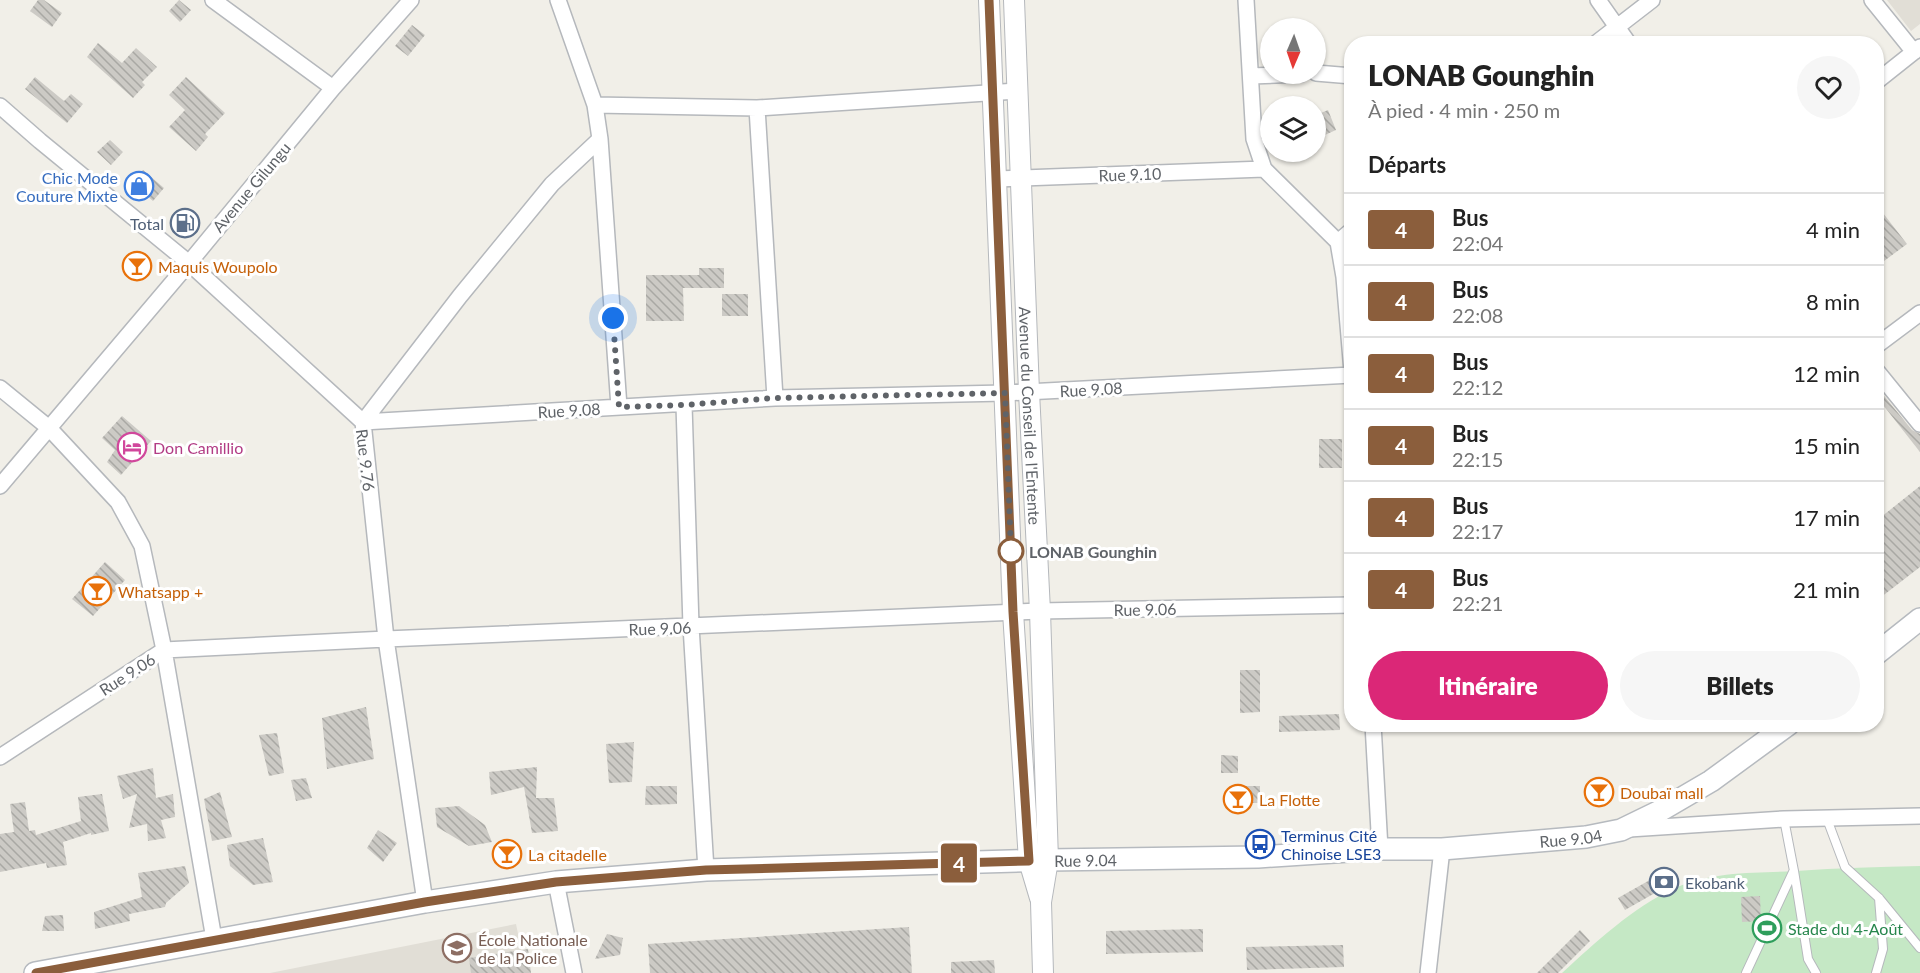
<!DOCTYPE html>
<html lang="fr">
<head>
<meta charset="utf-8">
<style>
	body { margin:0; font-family:Lato,sans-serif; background:#f6f6f6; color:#222; height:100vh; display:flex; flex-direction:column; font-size:22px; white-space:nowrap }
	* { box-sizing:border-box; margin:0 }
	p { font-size:20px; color:#767676 }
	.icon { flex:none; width:33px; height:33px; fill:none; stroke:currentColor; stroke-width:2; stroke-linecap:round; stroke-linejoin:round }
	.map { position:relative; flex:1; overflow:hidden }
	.details { position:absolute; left:1344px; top:36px; width:540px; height:696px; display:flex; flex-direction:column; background:#fff; border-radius:24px; box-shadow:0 2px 4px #0004 }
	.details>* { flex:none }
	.badge { padding:0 12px; border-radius:4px; font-size:21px; line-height:39px }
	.needle { width:39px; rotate:182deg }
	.tools { position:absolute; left:1260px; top:18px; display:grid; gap:12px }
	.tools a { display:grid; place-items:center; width:66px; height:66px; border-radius:50%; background:#fff; box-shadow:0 2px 4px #0004; font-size:30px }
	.you { position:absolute; width:30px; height:30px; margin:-15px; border:4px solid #fff; border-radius:50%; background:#1a73e8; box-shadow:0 0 0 9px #1a73e833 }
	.map>.badge { position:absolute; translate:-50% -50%; box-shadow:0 0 0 3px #fff }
	h2 { padding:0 24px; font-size:22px; line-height:54px }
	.round { display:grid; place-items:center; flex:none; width:63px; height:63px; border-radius:32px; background:#f6f6f6 }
	.overview { display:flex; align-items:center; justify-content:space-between; height:102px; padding:0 24px }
	h1 { font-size:28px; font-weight:800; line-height:45px }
	.primary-button { display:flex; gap:12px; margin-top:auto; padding:12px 24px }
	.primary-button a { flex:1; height:69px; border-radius:36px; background:#db2777; color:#fff; font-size:24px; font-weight:800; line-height:69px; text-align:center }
	.primary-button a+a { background:#f6f6f6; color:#222 }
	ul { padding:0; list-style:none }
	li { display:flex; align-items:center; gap:18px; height:72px; padding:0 24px; border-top:2px solid #e0e0e0 }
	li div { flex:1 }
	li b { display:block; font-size:22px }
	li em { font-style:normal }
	li .badge { min-width:66px; font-weight:700; text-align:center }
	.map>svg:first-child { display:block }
	.education { fill:#e1ded6 }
	.grass { fill:#c5e8c5 }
	.building { fill:url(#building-back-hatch) }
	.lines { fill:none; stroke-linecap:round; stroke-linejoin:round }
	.service-casing { stroke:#b5b8bc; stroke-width:10 }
	.minor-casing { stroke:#b5b8bc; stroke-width:18 }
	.tertiary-casing { stroke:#b5b8bc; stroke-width:22 }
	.secondary-casing { stroke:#b6babf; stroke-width:24 }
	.service { stroke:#fff; stroke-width:8 }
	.minor { stroke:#fff; stroke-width:15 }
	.tertiary { stroke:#fff; stroke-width:20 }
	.secondary { stroke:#fff; stroke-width:21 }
	.line-casing { stroke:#fff; stroke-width:14 }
	.line { stroke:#8b5e3c; stroke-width:9 }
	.walk { stroke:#5f6368; stroke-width:6; stroke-dasharray:0 10.8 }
	.stop-dot { fill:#fff; stroke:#8b5e3c; stroke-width:3 }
	.labels { text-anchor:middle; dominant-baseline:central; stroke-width:6; stroke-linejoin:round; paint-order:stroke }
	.street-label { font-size:16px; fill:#5f6368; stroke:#fff }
	.shop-label { font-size:16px; fill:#366cbe; stroke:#fff; text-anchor:end }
	.service-label { font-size:16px; fill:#4e5e75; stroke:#fff; text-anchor:end }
	.food-label { font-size:16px; fill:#c56008; stroke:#fff; text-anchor:start }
	.hotel-label { font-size:16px; fill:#b23c85; stroke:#fff; text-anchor:start }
	.stop-label { font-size:16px; font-weight:bold; fill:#5f6368; stroke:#fff; text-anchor:start }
	.transit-label { font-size:16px; fill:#164399; stroke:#fff; text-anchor:start }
	.leisure-label { font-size:16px; fill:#27864d; stroke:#fff; text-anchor:start }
	.education-label { font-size:16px; fill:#785e54; stroke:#fff; text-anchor:start }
</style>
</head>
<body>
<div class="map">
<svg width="1920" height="973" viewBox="0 0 1920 973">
	<defs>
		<pattern id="building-back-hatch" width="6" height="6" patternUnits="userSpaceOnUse" patternTransform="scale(1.5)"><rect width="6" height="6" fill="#cccac5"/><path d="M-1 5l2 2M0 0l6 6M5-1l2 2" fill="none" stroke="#a9a8a4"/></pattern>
	</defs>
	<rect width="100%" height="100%" fill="#f1efe8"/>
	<path class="education" d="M1887,0H1920V24L1911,31Z
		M516,924L526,973H270Z"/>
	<path class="grass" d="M1920,866V973H1562C1596,942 1632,908 1675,888C1713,871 1755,873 1796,871C1838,868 1879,867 1920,866Z"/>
	<path class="building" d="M38,0H44L62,13L52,27L30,11Z
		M179,0L191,10L180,22L169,11Z
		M412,25L425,35L408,56L395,46Z
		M98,43L122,63L136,48L157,67L142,82L145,85L133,98L87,57Z
		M35,77L64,101L71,94L83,104L67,123L25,89Z
		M186,77L225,113L205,134L208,137L196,151L169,127L185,110L169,95Z
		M1328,110L1336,130L1316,139V115Z
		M110,140L123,152L111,165L97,152Z
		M143,170L164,188L153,201L132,183Z
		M1876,204L1907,244L1876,267Z
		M699,268H724V288H683L684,321H646V275H699Z
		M722,294H748V316H722Z
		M1876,386L1912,430L1920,434V452L1876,396Z
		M122,416L151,441L121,475L107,462L115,450L102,438Z
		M1319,439H1342V468H1319Z
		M1920,486V567L1876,601V521Z
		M105,562L125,580L93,616L72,599Z
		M1240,670H1260V712L1240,713Z
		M366,707L374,759L327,769L322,718Z
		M1339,714L1340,730L1279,732V716Z
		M277,733L284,773L269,776L259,735Z
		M634,742L632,782L609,783L606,744Z
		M1221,755L1238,756V773H1221Z
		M537,767L536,798H554L558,831L532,833L524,787L491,795L489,772Z
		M153,768L156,798L173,794L175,817L161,820L166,838L148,841L147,824L129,828L137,794L123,799L117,776Z
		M306,778L312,798L296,801L291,780Z
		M646,786H677V804L645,805Z
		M1242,786H1260V803H1241Z
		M220,792L232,837L212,841L204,799Z
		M102,794L109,831L91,835V833L63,842L67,865L47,868L46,863L0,872V834L14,832L10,804L25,802L29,831L35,830L36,835L81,821L78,797Z
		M459,806L485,825L492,842L469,846L437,827L435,808Z
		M378,830L397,843L383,862L367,848Z
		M263,838L273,882L253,885L230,866L227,845Z
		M185,866L189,883L166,903L165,907L129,914L130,921L95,929L94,912L142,897L138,873Z
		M1671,868L1678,880L1625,910L1618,898Z
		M1760,896L1761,921L1742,922L1741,897Z
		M63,915L64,931H42L45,916Z
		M909,927L912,973H650L648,944Z
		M1203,929V952L1106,954V931Z
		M1580,930L1590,941L1558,973H1537Z
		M607,934L623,938L620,955L595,959Z
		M1343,945L1344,967L1247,970L1246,947Z
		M528,949L531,973H471L469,958Z
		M994,960L995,973H951V962Z"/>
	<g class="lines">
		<g class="service-casing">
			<path id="service" d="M1784,819L1794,871L1808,959L1816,973
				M1827,819L1845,867L1879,898L1920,948
				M1746,973L1793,872
				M1876,973L1883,949L1879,898"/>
		</g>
		<g class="minor-casing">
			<path id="minor" d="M213,0L333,88
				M558,0L595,105L600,139L619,407
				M1246,0L1254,139L1264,169L1338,242L1344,277L1352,372
				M1598,0L1629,44
				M1872,0L1914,52
				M1595,44L1652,0
				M1316,73L1352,76
				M1251,76L1301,74
				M1876,82L1920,47
				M595,105L757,108L1017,91
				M0,106L40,141L189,263L363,422L386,639L425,902
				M757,108L775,398
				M996,179L1264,169
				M1338,242L1352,230
				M1876,346L1920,313
				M1876,370L1920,424
				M0,388L49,428L118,502L142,546L164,650L214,939
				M684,405L691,626L706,870
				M363,422L775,398L1005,393L1352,375
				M363,422L460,296L552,184L600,139
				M0,486L189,263L333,88L411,0
				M1373,724L1380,849
				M0,757L164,650L386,639L1040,611L1352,605
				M1629,829L1784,819L1920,816
				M556,882L574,973
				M1428,973L1442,849"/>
		</g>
		<g class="tertiary-casing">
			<g id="tertiary">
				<path d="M989,0L1013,612L1029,861L1040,898"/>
				<path id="s1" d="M1014,0L1029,392L1040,611L1048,860L1041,902L1043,973"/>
			</g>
		</g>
		<g class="secondary-casing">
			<g id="secondary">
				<path d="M1876,654L1920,619"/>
				<path id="s2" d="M35,973L425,902L556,882L706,870L1048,860L1258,857L1380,849H1442L1586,837L1621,830L1658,812L1711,781L1789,724"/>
			</g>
		</g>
		<use href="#service" class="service"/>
		<use href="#minor" class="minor"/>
		<use href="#tertiary" class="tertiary"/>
		<use href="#secondary" class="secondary"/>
	</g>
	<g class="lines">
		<g class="line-casing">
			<path id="line" d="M36,973L425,902L556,882L706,870L1029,861L1013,612L989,0"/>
		</g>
		<use href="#line" class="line"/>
		<path class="walk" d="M613,318L619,407L684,405L775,398L1005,393L1011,551"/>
	</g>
	<defs>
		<g id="shop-ring" transform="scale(1.5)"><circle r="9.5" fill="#fff" stroke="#3f7fe0" stroke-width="1.5"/><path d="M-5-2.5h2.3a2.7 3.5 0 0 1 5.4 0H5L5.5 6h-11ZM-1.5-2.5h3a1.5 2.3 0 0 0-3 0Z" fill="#3f7fe0"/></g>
		<g id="fuel-ring" transform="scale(1.5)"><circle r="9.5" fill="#fff" stroke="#5c6f8a" stroke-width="1.5"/><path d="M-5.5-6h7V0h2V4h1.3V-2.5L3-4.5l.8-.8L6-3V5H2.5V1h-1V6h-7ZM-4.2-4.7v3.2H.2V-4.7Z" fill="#5c6f8a"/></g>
		<g id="bar-ring" transform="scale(1.5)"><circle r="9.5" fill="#fff" stroke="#e8710a" stroke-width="1.5"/><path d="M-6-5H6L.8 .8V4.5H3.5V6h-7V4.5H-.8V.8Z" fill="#e8710a"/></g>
		<g id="hotel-ring" transform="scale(1.5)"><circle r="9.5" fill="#fff" stroke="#d1479c" stroke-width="1.5"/><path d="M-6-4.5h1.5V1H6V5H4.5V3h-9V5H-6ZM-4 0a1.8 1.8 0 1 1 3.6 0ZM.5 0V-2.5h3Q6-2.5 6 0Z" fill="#d1479c"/></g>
		<g id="bus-ring" transform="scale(1.5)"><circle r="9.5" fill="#fff" stroke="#1a4fb4" stroke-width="1.5"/><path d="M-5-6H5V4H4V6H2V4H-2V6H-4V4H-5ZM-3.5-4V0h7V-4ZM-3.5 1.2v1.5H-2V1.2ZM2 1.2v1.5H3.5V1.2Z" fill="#1a4fb4"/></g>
		<g id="bank-ring" transform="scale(1.5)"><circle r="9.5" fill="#fff" stroke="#5c6f8a" stroke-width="1.5"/><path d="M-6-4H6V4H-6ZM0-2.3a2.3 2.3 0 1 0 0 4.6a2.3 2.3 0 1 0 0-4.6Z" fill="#5c6f8a"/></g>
		<g id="stadium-ring" transform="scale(1.5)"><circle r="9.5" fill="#fff" stroke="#2e9e5b" stroke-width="1.5"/><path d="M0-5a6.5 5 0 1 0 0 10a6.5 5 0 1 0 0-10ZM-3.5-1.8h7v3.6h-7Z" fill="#2e9e5b"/></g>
		<g id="school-ring" transform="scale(1.5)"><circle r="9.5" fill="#fff" stroke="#8d6e63" stroke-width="1.5"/><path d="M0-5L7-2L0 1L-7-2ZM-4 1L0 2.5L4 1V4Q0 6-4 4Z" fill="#8d6e63"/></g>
	</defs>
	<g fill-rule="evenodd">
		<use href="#shop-ring" x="139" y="186"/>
		<use href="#fuel-ring" x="185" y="223"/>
		<use href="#bar-ring" x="137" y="266"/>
		<use href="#hotel-ring" x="132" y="447"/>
		<use href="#bar-ring" x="97" y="591"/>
		<use href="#bar-ring" x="1599" y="792"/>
		<use href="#bar-ring" x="1238" y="799"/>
		<use href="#bus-ring" x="1260" y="844"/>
		<use href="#bar-ring" x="507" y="854"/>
		<use href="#bank-ring" x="1664" y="882"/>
		<use href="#stadium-ring" x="1767" y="928"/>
		<use href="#school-ring" x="457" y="948"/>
	</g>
	<circle class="stop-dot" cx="1011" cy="551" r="12"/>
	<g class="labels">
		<g class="street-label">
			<text transform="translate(1130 174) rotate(-2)">Rue 9.10</text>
			<text transform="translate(251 187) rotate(-50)">Avenue Gilungu</text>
			<text transform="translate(1091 389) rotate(-3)">Rue 9.08</text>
			<text transform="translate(569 410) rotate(-3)">Rue 9.08</text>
			<text stroke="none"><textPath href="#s1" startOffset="416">Avenue du Conseil de l'Entente</textPath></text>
			<text transform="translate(366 460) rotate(83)">Rue 9.76</text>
			<text transform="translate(1145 609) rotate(-1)">Rue 9.06</text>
			<text transform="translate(660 628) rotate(-2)">Rue 9.06</text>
			<text transform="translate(127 674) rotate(-33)">Rue 9.06</text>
			<text stroke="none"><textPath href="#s2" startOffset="1545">Rue 9.04</textPath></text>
			<text stroke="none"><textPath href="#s2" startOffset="1059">Rue 9.04</textPath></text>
		</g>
		<g class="shop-label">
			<text x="118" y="177">Chic Mode<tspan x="118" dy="18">Couture Mixte</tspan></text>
		</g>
		<g class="service-label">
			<text x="164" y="223">Total</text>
			<text x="1685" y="882" text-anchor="start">Ekobank</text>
		</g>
		<g class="food-label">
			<text x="158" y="266">Maquis Woupolo</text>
			<text x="118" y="591">Whatsapp +</text>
			<text x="1620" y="792">Doubaï mall</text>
			<text x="1259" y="799">La Flotte</text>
			<text x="528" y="854">La citadelle</text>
		</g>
		<g class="hotel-label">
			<text x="153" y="447">Don Camillio</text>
		</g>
		<g class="stop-label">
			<text x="1029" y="551">LONAB Gounghin</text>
		</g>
		<g class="transit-label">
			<text x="1281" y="835">Terminus Cité<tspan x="1281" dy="18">Chinoise LSE3</tspan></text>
		</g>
		<g class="leisure-label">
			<text x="1788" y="928">Stade du 4-Août</text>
		</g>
		<g class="education-label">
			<text x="478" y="939">École Nationale<tspan x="478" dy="18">de la Police</tspan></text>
		</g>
	</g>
</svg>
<div class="tools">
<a><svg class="needle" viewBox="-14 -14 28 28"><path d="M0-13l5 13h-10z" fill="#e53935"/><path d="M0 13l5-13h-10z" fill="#767676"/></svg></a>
<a><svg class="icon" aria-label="layers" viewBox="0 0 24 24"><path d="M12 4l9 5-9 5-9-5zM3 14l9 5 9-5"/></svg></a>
</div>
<div class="you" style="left:613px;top:318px"></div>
<b class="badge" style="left:959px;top:863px;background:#8b5e3c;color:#fff">4</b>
<section class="details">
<div class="overview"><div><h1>LONAB Gounghin</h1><p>À pied · 4 min · 250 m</p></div><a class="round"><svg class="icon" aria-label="heart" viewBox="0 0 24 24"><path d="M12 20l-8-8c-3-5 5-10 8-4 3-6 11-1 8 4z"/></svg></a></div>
<h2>Départs</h2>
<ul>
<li><span class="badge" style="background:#8b5e3c;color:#fff">4</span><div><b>Bus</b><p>22:04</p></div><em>4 min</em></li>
<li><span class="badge" style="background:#8b5e3c;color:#fff">4</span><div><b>Bus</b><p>22:08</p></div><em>8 min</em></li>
<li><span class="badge" style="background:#8b5e3c;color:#fff">4</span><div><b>Bus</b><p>22:12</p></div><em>12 min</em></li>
<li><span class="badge" style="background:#8b5e3c;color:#fff">4</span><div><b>Bus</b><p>22:15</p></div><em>15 min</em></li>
<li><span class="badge" style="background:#8b5e3c;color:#fff">4</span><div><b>Bus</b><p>22:17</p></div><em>17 min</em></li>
<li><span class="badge" style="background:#8b5e3c;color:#fff">4</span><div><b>Bus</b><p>22:21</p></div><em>21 min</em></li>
</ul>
<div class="primary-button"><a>Itinéraire</a><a>Billets</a></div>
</section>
</div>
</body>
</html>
